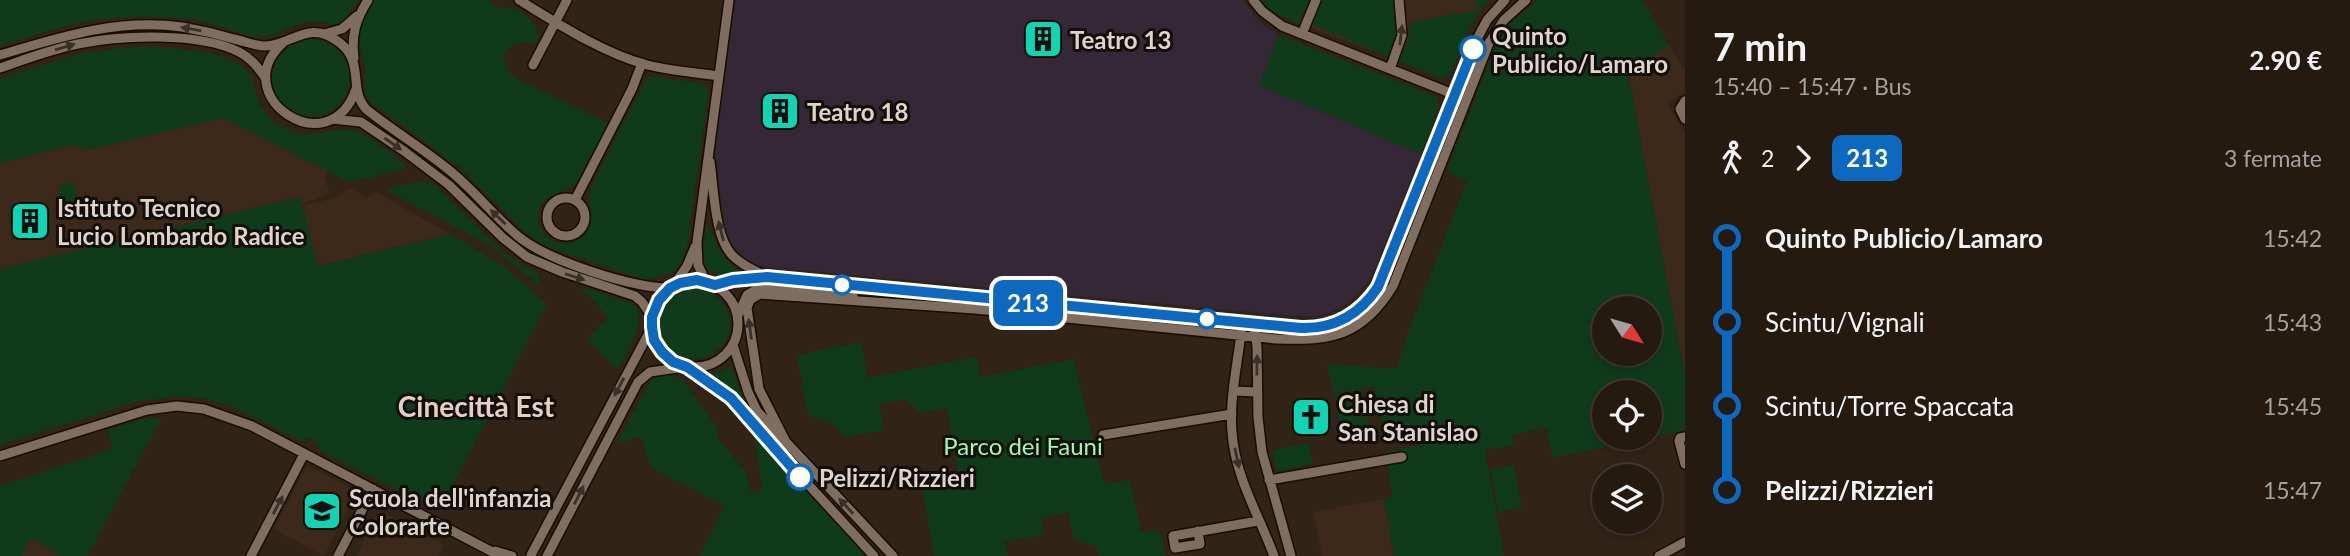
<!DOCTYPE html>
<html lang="it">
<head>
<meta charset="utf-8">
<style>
	body { margin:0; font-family:Lato,sans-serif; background:#2d2319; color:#f1f3f6; height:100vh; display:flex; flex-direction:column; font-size:26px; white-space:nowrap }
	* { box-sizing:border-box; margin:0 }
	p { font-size:23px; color:#a3a19f }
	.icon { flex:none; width:38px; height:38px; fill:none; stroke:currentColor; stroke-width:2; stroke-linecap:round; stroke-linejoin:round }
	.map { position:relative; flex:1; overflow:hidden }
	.drawer { display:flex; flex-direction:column; background:#251a10; width:665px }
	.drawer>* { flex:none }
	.badge { padding:0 14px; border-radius:10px; font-size:24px; line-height:46px }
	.needle { width:46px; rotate:127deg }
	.buttons { position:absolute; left:1592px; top:296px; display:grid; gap:14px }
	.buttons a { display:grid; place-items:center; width:70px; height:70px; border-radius:50%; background:#251a10; box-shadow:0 4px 10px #0003,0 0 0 2px #423830; font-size:35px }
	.map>.badge { position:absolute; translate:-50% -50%; box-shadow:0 0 0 4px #fff }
	.legs { display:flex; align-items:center; gap:10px; height:77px; padding:0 28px; font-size:23px }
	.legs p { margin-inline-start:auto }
	.head { display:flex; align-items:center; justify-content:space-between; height:119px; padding:0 28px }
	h1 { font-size:38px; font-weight:700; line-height:52px }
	ul { padding:0 28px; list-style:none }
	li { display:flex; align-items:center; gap:24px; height:84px; font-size:26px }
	li i { display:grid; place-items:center; width:10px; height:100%; margin:0 9px; background:currentColor }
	li i::after { content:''; width:18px; height:18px; margin:-9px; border:5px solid; border-radius:50%; background:#251a10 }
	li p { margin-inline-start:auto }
	li:first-child i { background:linear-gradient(#0000 50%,currentColor 0) }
	li:last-child i { background:linear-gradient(currentColor 50%,#0000 0) }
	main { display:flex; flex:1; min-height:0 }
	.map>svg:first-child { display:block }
	.built { fill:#3d2919 }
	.industrial { fill:#352836 }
	.green { fill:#0f3b1b; fill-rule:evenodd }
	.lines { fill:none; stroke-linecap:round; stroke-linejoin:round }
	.minor-casing { stroke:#180c03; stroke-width:12 }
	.minor { stroke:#7f6e60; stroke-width:9 }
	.oneway { fill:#393027 }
	.line-1-casing { stroke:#fff; stroke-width:16 }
	.line-1 { stroke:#0c69bf; stroke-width:10 }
	.stop-1-dot { fill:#fff; stroke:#0c69bf; stroke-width:3.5 }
	.labels { text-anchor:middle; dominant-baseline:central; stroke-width:6; stroke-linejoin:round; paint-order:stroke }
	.stop-label { font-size:24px; font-weight:bold; fill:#ded4cc; stroke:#140e08; text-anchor:start }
	.poi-label { font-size:24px; font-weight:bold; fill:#ded4cc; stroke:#140e08; text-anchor:start }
	.park-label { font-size:24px; fill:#96feab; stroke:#140e08 }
	.quarter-label { font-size:28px; font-weight:bold; fill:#e4d0c0; stroke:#140e08 }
</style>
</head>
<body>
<main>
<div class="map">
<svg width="1685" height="556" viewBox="0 0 1685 556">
	<rect width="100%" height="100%" fill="#312316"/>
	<path class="built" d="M1261,0H1476L1477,10L1451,73L1442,79L1388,56L1299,24L1272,11Z
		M1669,45L1685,71V92L1667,104L1685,133V377L1628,72Z
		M223,117L328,171L324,177L330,194L302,204L300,197L0,269V163L73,145L90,150Z
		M354,188L366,199L376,192L450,234L317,266L303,206L341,196L346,190Z
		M307,465L357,491L324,556L274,529Z
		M1384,499L1394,556H1322L1313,512Z
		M379,511L445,545L439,556H356Z
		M30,537L62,556H21Z"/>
	<path class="industrial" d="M735,0H1242L1262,24L1279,35L1259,85L1421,154L1370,280L1348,303L1328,313L1316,316H1293L757,266L742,258L732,249L724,232L715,149Z"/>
	<path class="green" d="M0,0H359C332,41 337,16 302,23C288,26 277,37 262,37C243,36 224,26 205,22C175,16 145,16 114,18C75,20 37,35 0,46Z
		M374,0H489L497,8C502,8 510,7 515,9C528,14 539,27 538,40L536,43C520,43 510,40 503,57L509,72L515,78L608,123C598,142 589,164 577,181C567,195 546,190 539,209C530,238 571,257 587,232C597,218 586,201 592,185L648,76L700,83C708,85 708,90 708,97L686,253L676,271L646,280L547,247L527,234L458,166L368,100L365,92V69L357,36L358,29Z
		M1261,0H1309L1299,24L1272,11Z
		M1321,0H1393L1398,25L1388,56L1311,24Z
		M1476,0H1489L1479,11L1466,34L1451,73L1442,79L1399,61L1409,39V23L1477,10Z
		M1538,0H1642L1669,45L1628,73L1685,377V430L1650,437V392H1605V438H1650L1553,458L1546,428L1512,435L1514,445L1485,450L1504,556H1394L1384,499L1393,496L1385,452L1429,443L1427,431L1385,437L1375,386L1333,393L1327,364L1397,369L1405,340L1467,181L1447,171L1497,43L1509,25ZM1605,308H1650V354H1605Z
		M1279,35L1437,97L1439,107L1421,154L1259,85Z
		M272 78a39 39 0 1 1 78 0a39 39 0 1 1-78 0Z
		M145,47C174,48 233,50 251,75C254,79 253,86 255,90C259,107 271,123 288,130C315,142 327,126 350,130C370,133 389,153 404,164L406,168L370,178L347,181L223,118L89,150L73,145L0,163V79L77,54L112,49Z
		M416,182L431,183L436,186L504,253L538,274L540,286L492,247L385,189Z
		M74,183L80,211L64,214L58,186Z
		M300,197L318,266L450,234L501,264L547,304L439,512L319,450V445L309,438L299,440L231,406L206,399L178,396L135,402L0,445V269Z
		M707,222L721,254L739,272L720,275L704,268L703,258Z
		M585,288L633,304L639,311L637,332L618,370L587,339L608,318L590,296L582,293Z
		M660 324a35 35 0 1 1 70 0a35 35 0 1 1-70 0Z
		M862,342L867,378L976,357L980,377L1074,359L1104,484L1130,480L1142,533L1160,530L1166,556H1098L1097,547L1074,540L1068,512L1041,518L1044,535L1005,541L1008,556H934L922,487L959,478L947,408L920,413L905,399L879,404L884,430L845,437L831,422L808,416L797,355Z
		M731,366L742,395L766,428L738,398L708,378Z
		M664,374L680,378L687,386L715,425L720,441L746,472L751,493L762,490L754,432L867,556H699L725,506L651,467L642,440L638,437L616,444L651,380Z
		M1362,389L1371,436L1342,442L1334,394Z
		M162,417L87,556H62L31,538L21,556H0V486L113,449L108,430L143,419Z
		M1309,443L1313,464L1276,471L1272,450Z
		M1514,465L1522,508L1498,512L1491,469Z"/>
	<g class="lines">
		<g class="minor-casing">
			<path id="minor" d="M519,0C557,23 601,52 644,64C668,71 694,72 719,76
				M1253,0L1262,11L1282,26L1458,96
				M324,34L342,29L357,16
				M1302,34L1316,0
				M283,43C225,95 329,167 356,89
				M0,55C60,37 119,18 182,27C200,30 217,34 234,39C244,41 255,46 265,46C293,45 309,18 340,43C365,63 348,89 366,109C392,130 422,148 449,170C474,190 494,216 519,237C549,261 632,288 670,288
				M354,58C351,35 356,19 368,0
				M533,65L567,0
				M0,68C26,59 52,49 78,44C122,35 199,32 239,52C251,58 259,68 266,79
				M1390,69L1402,35L1399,0
				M1685,101L1680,109L1685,119
				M332,119L361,122L404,151L449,185L503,238L527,257L562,272L635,296L642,302L652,317
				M710,162C714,188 714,236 732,255C741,265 754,270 765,276
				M547 217a19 19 0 1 1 38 0a19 19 0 1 1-38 0Z
				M575,200L632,89L642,63
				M652 324a43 43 0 1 1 86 0a43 43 0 1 1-86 0Z
				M706,282L698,265L697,242L729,0
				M715,285L732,280L767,277L1302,328C1333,329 1360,314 1378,287L1477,39L1487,20L1505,0
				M673,286L687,266L695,247
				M738,315L747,295L761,287L853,296
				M1242,323C1239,359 1229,396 1232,432C1235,477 1259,515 1274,556
				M1254,324L1257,347L1258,417L1262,452L1291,556
				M733,345L748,392L757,411L893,556
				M689,368L735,402L771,444L874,556
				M1234,391L1257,392
				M1103,435L1232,414
				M1685,437L1680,438L1679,441L1685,464
				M785,440L759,389L747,308L750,300L760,294L975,309L1276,339C1331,341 1362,337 1393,286L1489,43L1504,20L1526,0
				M0,456L147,410L177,406L204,409L252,426L500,556
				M1269,480L1402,457
				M1198,531L1200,544L1175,548L1173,536L1258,521
				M495,551L512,556
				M531,555L652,327
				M251,556L304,454
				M338,556L373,489
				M547,556L638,382L650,372L684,367
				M1659,556L1685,542"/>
		</g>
		<use href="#minor" class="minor"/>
	</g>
	<defs><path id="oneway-solid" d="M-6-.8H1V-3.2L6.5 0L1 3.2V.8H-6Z" transform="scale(1.75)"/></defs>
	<g class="oneway">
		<use href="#oneway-solid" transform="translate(191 29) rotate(-170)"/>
		<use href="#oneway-solid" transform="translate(1401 35) rotate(-83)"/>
		<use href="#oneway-solid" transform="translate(65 47) rotate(-16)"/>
		<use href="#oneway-solid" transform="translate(393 144) rotate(35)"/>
		<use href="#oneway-solid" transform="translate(498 217) rotate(-136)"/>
		<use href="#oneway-solid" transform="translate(721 231) rotate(-104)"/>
		<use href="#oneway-solid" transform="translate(575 277) rotate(18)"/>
		<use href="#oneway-solid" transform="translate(750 329) rotate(-98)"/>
		<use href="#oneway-solid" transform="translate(1257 365) rotate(-89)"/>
		<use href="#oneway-solid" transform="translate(619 387) rotate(118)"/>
		<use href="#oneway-solid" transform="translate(1237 458) rotate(78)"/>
		<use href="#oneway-solid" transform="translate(579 495) rotate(-63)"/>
		<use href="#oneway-solid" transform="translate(278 505) rotate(-62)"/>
		<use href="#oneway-solid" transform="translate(846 506) rotate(-133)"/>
	</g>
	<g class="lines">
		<g class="line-1-casing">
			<path id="line-1" d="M800,477L731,398L687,367L673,362L662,352L654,340L652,327V317L659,300L670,288L680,283L697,280L715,285L733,280L767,277L1301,328C1334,329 1360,314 1378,287L1473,49"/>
		</g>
		<use href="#line-1" class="line-1"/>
	</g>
	<defs>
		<g id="building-square" transform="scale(2.0125)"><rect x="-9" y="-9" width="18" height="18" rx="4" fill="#10d5b4" stroke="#140e08"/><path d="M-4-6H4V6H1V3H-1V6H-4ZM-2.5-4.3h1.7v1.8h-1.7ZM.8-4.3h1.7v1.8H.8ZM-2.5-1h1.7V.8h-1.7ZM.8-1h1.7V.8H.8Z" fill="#111"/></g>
		<g id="church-square" transform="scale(2.0125)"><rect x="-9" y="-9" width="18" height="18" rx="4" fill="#10d5b4" stroke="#140e08"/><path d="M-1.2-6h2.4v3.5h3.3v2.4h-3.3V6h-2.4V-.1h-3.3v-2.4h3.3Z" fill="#111"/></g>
		<g id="school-square" transform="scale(2.0125)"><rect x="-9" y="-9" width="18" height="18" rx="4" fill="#10d5b4" stroke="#140e08"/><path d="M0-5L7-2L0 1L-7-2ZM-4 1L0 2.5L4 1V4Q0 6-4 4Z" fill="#111"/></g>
	</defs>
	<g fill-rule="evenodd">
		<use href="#building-square" x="1043" y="39"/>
		<use href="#building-square" x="780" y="111"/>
		<use href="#building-square" x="30" y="221"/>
		<use href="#church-square" x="1311" y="417"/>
		<use href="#school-square" x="322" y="511"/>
	</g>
	<g class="stop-1-dot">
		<circle cx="1473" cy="49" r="12"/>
		<circle cx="842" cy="285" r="9"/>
		<circle cx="1207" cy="319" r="9"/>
		<circle cx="800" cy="477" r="12"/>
	</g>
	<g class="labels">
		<g class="stop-label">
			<text x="1492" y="35">Quinto<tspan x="1492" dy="28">Publicio/Lamaro</tspan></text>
			<text x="819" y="477">Pelizzi/Rizzieri</text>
		</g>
		<g class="poi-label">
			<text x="1070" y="39">Teatro 13</text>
			<text x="807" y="111">Teatro 18</text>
			<text x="57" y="207">Istituto Tecnico<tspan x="57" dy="28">Lucio Lombardo Radice</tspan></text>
			<text x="1338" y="403">Chiesa di<tspan x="1338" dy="28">San Stanislao</tspan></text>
			<text x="349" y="497">Scuola dell'infanzia<tspan x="349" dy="28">Colorarte</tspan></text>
		</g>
		<g class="park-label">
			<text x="1023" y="445">Parco dei Fauni</text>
		</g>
		<g class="quarter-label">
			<text x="476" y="406">Cinecittà Est</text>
		</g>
	</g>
</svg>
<div class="buttons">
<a><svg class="needle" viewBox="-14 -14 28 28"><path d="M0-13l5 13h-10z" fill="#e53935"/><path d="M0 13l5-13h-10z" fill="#a3a19f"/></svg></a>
<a><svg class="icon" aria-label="locate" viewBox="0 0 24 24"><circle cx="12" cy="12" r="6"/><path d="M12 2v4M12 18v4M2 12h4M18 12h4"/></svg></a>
<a><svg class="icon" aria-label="layers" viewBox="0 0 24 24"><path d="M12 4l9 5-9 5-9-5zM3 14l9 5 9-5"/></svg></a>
</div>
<b class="badge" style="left:1028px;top:303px;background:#0c69bf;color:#fff">213</b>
</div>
<section class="drawer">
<div class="head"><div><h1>7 min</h1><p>15:40 – 15:47 · Bus</p></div><b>2.90 €</b></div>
<div class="legs"><svg class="icon" aria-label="walk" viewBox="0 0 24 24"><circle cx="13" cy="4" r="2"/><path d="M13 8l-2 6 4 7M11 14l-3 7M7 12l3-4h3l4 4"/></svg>2<svg class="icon" aria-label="forward" viewBox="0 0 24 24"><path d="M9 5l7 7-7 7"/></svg><b class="badge" style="background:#0c69bf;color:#fff">213</b><p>3 fermate</p></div>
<ul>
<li><i style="color:#0c69bf"></i><b>Quinto Publicio/Lamaro</b><p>15:42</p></li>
<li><i style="color:#0c69bf"></i><span>Scintu/Vignali</span><p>15:43</p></li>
<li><i style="color:#0c69bf"></i><span>Scintu/Torre Spaccata</span><p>15:45</p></li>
<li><i style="color:#0c69bf"></i><b>Pelizzi/Rizzieri</b><p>15:47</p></li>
</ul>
</section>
</main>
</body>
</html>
